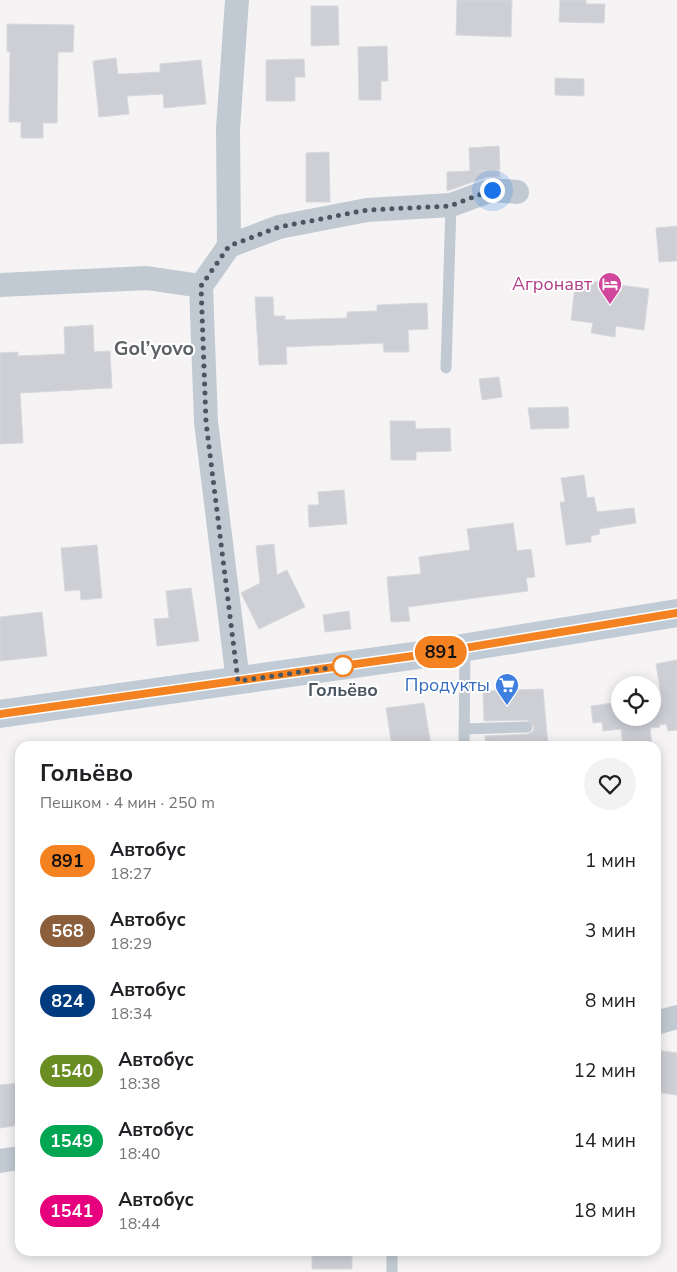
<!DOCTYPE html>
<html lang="ru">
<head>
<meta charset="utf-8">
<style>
	body { margin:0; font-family:"Nunito Sans",sans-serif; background:#f2f2f2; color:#202124; height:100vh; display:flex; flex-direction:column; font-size:19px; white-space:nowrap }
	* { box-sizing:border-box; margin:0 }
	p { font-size:16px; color:#757577 }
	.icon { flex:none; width:28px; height:28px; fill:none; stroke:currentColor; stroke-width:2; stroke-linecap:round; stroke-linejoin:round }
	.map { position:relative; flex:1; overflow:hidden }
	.sheet { position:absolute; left:15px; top:741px; width:646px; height:515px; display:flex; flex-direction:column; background:#fff; border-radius:15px; box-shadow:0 2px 12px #0003 }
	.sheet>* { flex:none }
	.badge { padding:0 10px; border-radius:16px; font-size:18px; line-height:32px }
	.buttons { position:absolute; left:611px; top:676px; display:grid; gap:10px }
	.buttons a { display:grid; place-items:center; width:50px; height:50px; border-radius:50%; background:#fff; box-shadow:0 2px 12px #0003; font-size:25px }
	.you { position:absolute; width:25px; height:25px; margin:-12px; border:4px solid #fff; border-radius:50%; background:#1a73e8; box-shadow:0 0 0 8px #1a73e833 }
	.map>.badge { position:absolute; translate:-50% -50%; box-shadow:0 0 0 2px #fff }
	.round { display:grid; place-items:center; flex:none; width:52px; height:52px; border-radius:26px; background:#f2f2f2 }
	.headline { display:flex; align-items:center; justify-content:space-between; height:85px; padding:0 25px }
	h1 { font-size:24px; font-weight:700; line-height:38px }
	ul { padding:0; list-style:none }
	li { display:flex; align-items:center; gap:15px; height:70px; padding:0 25px }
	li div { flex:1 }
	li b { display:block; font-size:19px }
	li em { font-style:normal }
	li .badge { min-width:55px; font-weight:700; text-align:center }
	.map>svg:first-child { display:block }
	.building { fill:#cdcfd5; stroke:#d7d9de }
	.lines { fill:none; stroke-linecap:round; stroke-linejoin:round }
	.lane { stroke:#c1cad2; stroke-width:11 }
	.street { stroke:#c1cad2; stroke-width:24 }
	.secondary { stroke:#c1cbd6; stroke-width:28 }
	.line-casing { stroke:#fff; stroke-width:11 }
	.line { stroke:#f58220; stroke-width:8 }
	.walk { stroke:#4a5661; stroke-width:5; stroke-dasharray:0 9 }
	.stop-dot { fill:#fff; stroke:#f58220; stroke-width:2.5 }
	.labels { text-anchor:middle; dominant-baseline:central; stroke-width:4; stroke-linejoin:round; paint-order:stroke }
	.hotel-label { font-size:18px; fill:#b23c85; stroke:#fff; text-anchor:end }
	.shop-label { font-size:18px; fill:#366cbe; stroke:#fff; text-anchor:end }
	.stop-label { font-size:18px; font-weight:bold; fill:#4a5661; stroke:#fff }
	.quarter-label { font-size:20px; font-weight:bold; fill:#5f6368; stroke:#fff }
</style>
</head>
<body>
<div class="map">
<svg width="677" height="1272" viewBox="0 0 677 1272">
	<rect width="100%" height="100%" fill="#f5f3f3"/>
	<path class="building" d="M457,0H512L511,37L456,35Z
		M560,0H586V4H605L604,23L559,22Z
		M311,6H338L339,45L311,46Z
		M7,24L74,25L73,52H58L57,123H43V138H21V122H9L10,52L7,51Z
		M387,46L388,81H381V100H359L358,47Z
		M116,58L118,74H125L160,72V64L201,60L206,104L164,108L163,94L127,96L129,114L99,117L93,61Z
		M304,59L305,77H295V101H266V60Z
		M555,78L584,79V96L555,95Z
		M499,146L500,170L476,171H499L500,177H487L447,191V172L470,171L469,148Z
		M329,152L330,202H306V153Z
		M677,226V261L659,262L656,228Z
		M576,279L649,289L644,330L616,326L615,337L591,333L593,323L571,320Z
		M255,297H273L274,316H285V320L347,318V312L377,311V305L427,303L428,329L408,330L409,352H384L383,343L286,347L287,364L259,365Z
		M93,325L94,352L110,351L112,388L20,393L23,443L0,444V353L18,352V356L65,354L64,327Z
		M499,377L502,397L482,400L479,379Z
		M568,407L569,428L531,429L528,408Z
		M390,421H415L416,429L450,428L451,451L416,452V460H391Z
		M584,475L587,498L594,497L597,512L634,508L636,523L599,529L600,534L591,536V542L566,545L560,502H565L561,478Z
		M344,490L347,524L309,527L308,505H319L318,492Z
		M513,523L517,551L531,549L535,577L526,578L528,591L408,607L410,621L391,622L387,577L421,574L419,557L470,550L467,529Z
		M274,544L277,575L287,570L305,607L259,629L241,593L260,583L256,546Z
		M97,545L102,598L81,600L80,590L65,591L61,548Z
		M191,588L199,641L157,646L154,619L169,618L166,591Z
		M349,611L351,629L325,632L323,615Z
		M42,612L47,656L0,661V617Z
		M677,660V730L668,731L666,724L659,725L660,727L650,728L652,746H623L621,729L603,731L602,722L593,723L591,706L620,702V718H652V703L662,701L656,664Z
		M543,689L548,745L486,746L485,736L528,734L533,731L534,726L527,720L484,721L483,691Z
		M424,703L431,746H392L386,708Z
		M656,1050L677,1053V1095L656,1092Z
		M20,1083V1125L0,1128V1085Z
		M312,1251H352V1269H312Z"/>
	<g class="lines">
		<path class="lane" d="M446,368L451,205
			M464,729L527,727
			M464,746L465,648
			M392,1272V1251"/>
		<path class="street" d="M229,246L228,129L237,0
			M0,285L147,278L201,286L229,246L279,227L367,210L451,205L492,190L517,192
			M201,286L206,422L238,681
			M656,1023L677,1017
			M0,1161L20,1158"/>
		<path class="secondary" d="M0,714L419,655L677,613"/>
	</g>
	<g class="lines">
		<g class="line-casing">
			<path id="line" d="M0,714L434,653L677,613"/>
		</g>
		<use href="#line" class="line"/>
		<path class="walk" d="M343,666L238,681L206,422L201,286L229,246L279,227L367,210L450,206L492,190"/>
	</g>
	<defs>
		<g id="hotel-pin" transform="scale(1.25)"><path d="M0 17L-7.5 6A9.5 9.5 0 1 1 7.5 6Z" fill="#d1479c" stroke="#fff"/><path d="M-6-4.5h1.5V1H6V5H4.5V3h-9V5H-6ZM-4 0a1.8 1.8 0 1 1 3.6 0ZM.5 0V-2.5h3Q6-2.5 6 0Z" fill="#fff"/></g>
		<g id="supermarket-pin" transform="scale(1.25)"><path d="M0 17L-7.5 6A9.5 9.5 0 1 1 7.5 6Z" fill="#3f7fe0" stroke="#fff"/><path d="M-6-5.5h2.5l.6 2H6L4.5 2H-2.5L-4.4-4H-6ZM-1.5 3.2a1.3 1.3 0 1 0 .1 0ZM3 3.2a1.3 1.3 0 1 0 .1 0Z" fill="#fff"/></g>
	</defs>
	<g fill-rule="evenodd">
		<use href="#hotel-pin" x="610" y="284"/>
		<use href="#supermarket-pin" x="507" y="685"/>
	</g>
	<circle class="stop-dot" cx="343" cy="666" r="10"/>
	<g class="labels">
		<g class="hotel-label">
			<text x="592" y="284">Агронавт</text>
		</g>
		<g class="shop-label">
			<text x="490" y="685">Продукты</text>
		</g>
		<g class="stop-label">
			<text x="343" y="690">Гольёво</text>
		</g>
		<g class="quarter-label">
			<text x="154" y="348">Gol’yovo</text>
		</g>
	</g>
</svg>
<div class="buttons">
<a><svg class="icon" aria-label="locate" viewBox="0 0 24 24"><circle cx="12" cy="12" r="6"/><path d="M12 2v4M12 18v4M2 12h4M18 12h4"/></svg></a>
</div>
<div class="you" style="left:492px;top:190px"></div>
<b class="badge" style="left:441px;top:652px;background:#f58220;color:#111">891</b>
<section class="sheet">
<div class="headline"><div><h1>Гольёво</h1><p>Пешком · 4 мин · 250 m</p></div><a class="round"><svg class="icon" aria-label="heart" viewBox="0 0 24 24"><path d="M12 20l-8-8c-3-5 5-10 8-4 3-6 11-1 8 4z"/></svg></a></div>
<ul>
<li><span class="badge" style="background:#f58220;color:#111">891</span><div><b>Автобус</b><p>18:27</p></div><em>1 мин</em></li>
<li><span class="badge" style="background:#8b5e3c;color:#fff">568</span><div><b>Автобус</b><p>18:29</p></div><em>3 мин</em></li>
<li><span class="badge" style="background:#003b80;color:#fff">824</span><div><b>Автобус</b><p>18:34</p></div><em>8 мин</em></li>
<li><span class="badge" style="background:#6b8e23;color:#fff">1540</span><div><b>Автобус</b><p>18:38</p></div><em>12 мин</em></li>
<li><span class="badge" style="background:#00a651;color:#fff">1549</span><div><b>Автобус</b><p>18:40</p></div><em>14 мин</em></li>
<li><span class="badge" style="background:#e6007e;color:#fff">1541</span><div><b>Автобус</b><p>18:44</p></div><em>18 мин</em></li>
</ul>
</section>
</div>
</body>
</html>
